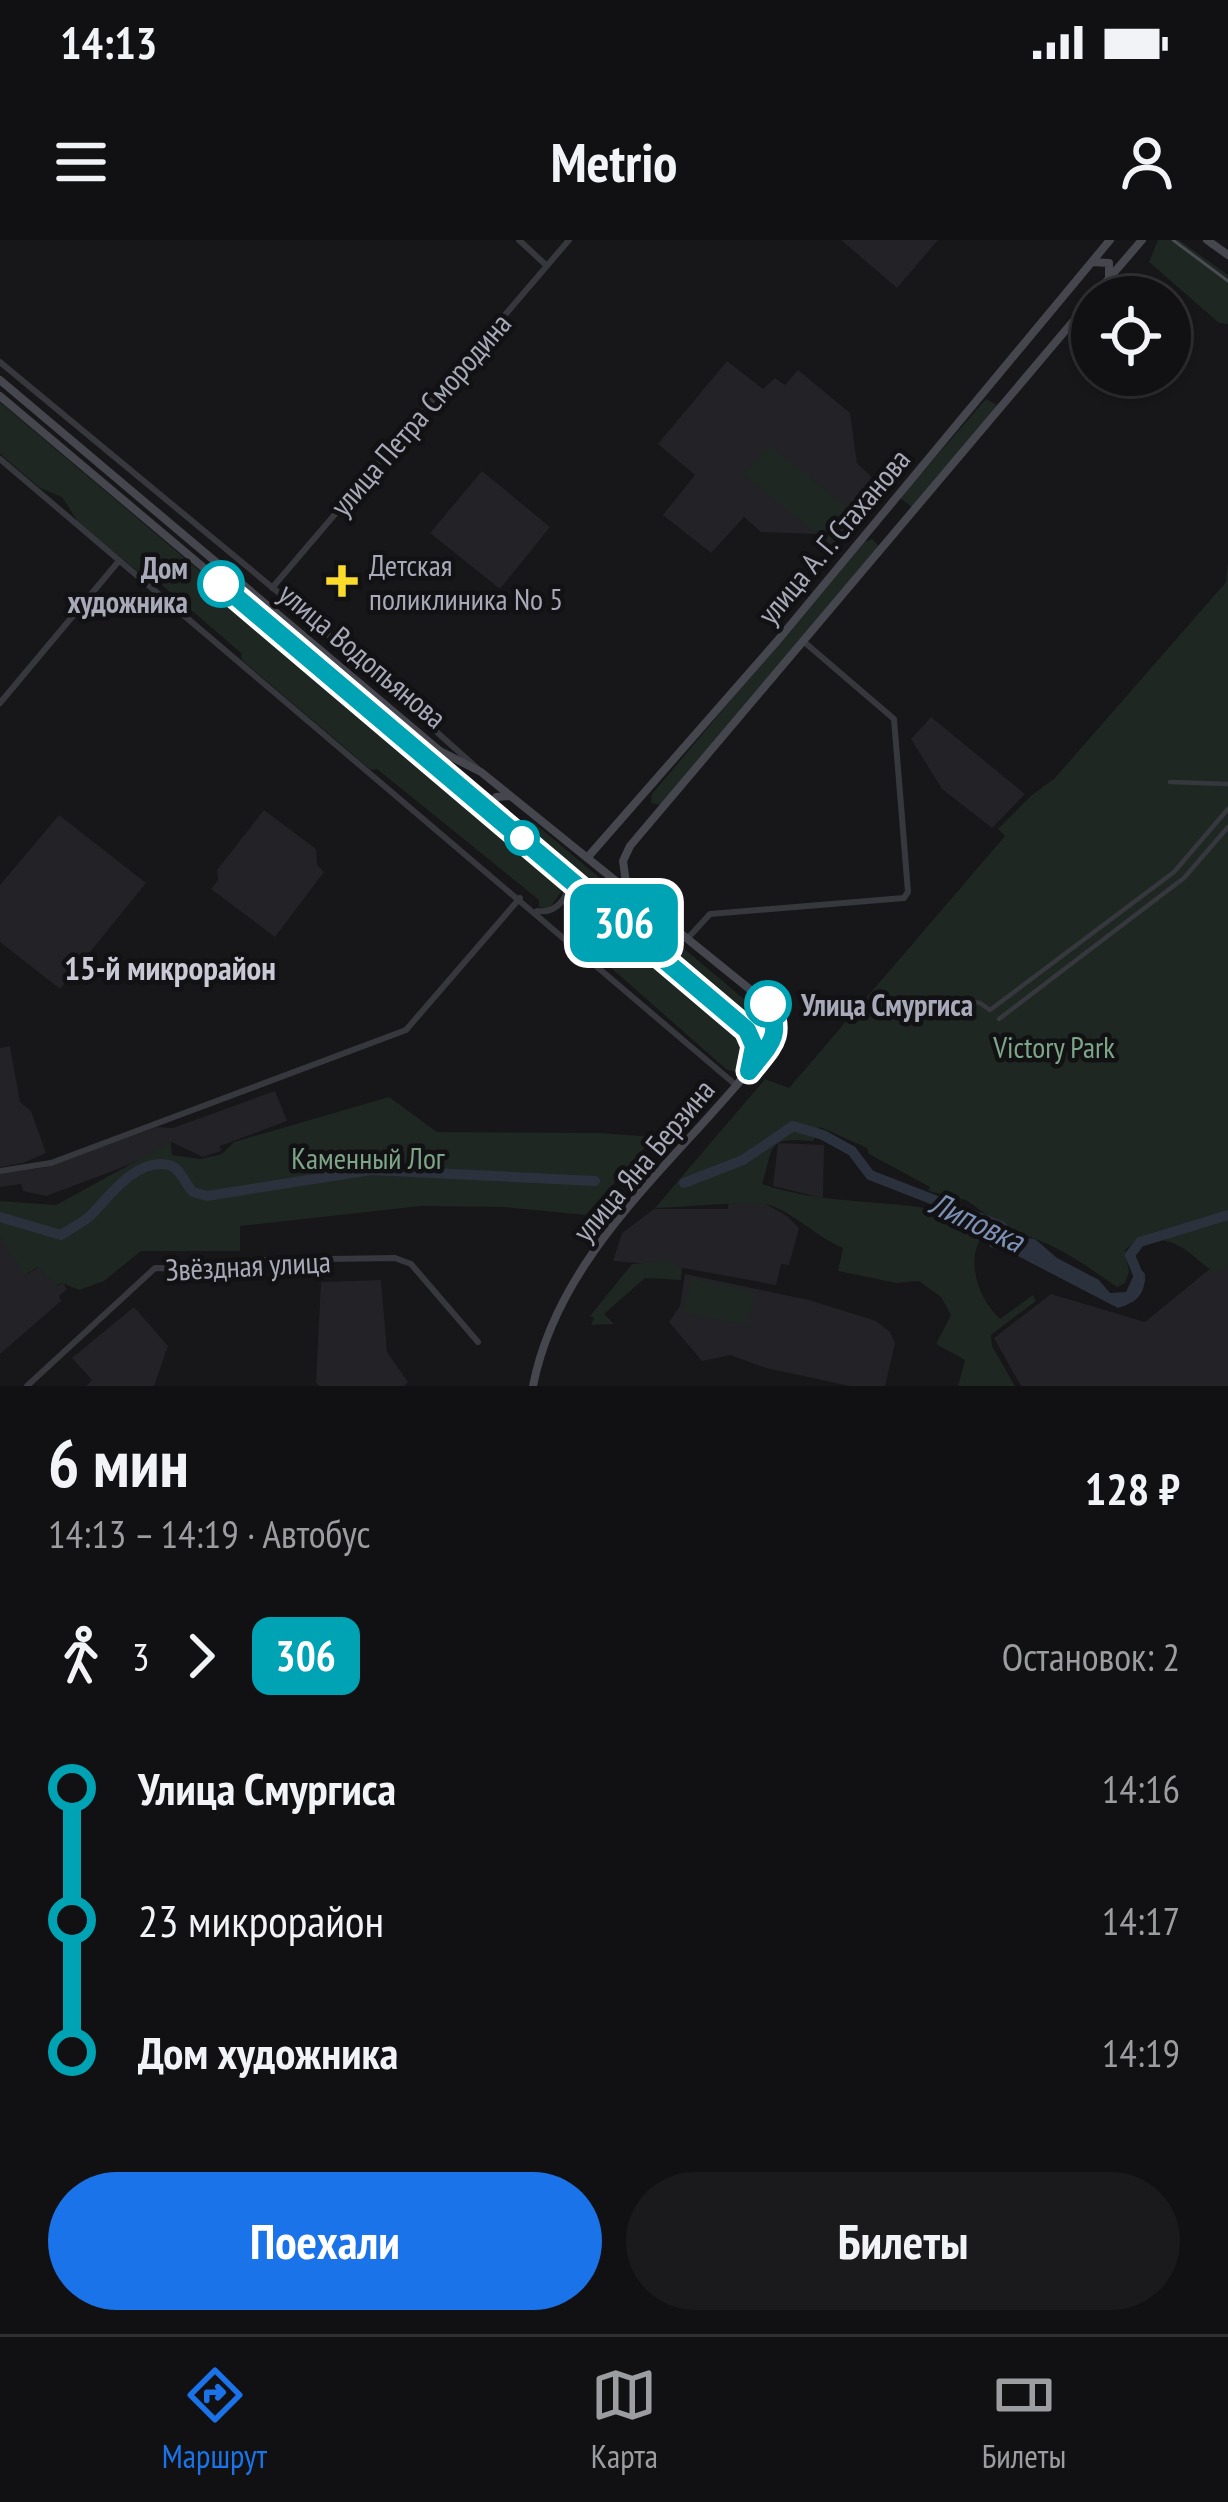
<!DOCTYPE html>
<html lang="ru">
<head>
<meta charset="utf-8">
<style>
	body { margin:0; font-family:"PT Sans Narrow",sans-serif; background:#1a191c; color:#f1f3f6; height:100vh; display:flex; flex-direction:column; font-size:45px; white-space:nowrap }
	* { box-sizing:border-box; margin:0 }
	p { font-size:39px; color:#9c9da0 }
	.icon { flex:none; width:66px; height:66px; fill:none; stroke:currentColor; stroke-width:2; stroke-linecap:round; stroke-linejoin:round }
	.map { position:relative; height:1146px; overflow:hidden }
	.sheet { display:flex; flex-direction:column; background:#111013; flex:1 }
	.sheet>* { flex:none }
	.badge { padding:0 24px; border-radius:18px; font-size:42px; line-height:78px }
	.fabs { position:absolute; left:1071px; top:36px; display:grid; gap:24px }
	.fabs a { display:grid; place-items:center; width:120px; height:120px; border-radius:50%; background:#111013; box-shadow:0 3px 9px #0004,0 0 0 3px #303033; font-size:60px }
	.map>.badge { position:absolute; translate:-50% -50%; box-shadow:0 0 0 6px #fff }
	.legs { display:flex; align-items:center; gap:18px; height:132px; padding:0 48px; font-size:39px }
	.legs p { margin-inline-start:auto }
	.overview { display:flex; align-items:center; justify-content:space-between; height:204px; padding:0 48px }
	h1 { font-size:66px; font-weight:800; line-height:90px }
	.primary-button { display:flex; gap:24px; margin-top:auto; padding:24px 48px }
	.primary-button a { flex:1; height:138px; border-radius:72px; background:#1a73e8; color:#fff; font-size:48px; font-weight:800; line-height:138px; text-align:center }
	.primary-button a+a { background:#1a191c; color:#f1f3f6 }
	ul { padding:0 48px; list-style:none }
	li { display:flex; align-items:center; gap:42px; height:132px; font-size:45px }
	li i { display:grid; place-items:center; width:18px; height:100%; margin:0 15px; background:currentColor }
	li i::after { content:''; width:30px; height:30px; margin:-15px; border:9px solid; border-radius:50%; background:#111013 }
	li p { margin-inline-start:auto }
	li:first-child i { background:linear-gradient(#0000 50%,currentColor 0) }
	li:last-child i { background:linear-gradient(currentColor 50%,#0000 0) }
	.status { display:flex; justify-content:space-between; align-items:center; height:84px; padding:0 60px; background:#111013; direction:ltr }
	.status svg { height:33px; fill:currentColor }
	header { display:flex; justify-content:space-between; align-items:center; height:156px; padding:0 48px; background:#111013; font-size:54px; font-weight:800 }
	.tabs { display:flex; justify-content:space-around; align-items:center; height:168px; border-top:3px solid #303033; background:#111013; font-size:33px; color:#9c9da0 }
	.tabs a { display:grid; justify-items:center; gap:6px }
	.tabs .active { color:#1a73e8 }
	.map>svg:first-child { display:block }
	.built { fill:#232226 }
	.green { fill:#1e2721; fill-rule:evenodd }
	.water { fill:#2b323d }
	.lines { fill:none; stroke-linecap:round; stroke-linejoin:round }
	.river { stroke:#2b323d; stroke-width:10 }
	.pedestrian { stroke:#37373e; stroke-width:4.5 }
	.minor { stroke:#37373e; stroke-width:6 }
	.secondary { stroke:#45464e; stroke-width:8 }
	.tram { stroke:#4a4b53; stroke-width:3 }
	.line-1-casing { stroke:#fff; stroke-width:27 }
	.line-1 { stroke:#00a3b4; stroke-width:18 }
	.poi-dot { fill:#fddb2a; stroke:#121114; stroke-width:4.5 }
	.stop-1-dot { fill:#fff; stroke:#00a3b4; stroke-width:6 }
	.labels { text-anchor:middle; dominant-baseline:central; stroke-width:9; stroke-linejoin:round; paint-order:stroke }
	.street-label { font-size:30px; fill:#a8aab9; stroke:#121114 }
	.poi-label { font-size:30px; fill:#a8aab9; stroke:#121114; text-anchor:start }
	.stop-label { font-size:30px; font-weight:bold; fill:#a8aab9; stroke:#121114; text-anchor:end }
	.park-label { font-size:30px; fill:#7da587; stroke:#121114 }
	.neighbourhood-label { font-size:33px; font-weight:bold; fill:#c9cad5; stroke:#121114 }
	.water-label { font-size:33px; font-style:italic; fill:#7d91b6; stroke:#121114 }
</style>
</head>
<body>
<div class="status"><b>14:13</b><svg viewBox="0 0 49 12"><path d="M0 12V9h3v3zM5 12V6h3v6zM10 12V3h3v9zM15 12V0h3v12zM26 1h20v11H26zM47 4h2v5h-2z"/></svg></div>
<header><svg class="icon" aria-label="menu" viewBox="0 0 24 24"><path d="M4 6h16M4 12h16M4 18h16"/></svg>Metrio<svg class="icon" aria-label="person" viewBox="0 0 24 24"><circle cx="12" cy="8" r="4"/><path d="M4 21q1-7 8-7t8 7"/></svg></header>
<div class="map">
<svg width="1228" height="1146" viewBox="0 0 1228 1146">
	<rect width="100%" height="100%" fill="#171619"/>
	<path class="built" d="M841,0H938L897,48Z
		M727,121L763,149L775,138L785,145L798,130L850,173L857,223L880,245L831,306L816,294L761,292L744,277L711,313L663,275L695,235L658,204Z
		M482,231L550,287L500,349L430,293Z
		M931,477L1025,554L992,588L942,549L911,499Z
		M264,570L316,609L317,625L324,632L275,697L211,649L218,640L217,630Z
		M59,575L146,643L60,749L0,702V645Z
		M10,806L20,862L31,871L46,913L23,923L0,927V808Z
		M275,851L287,881L220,906L221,911L203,917L171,902L165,909L113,931L46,956L23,951L21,944L0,947V934L47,927L157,887L173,888Z
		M778,903L824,905L823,958L773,946Z
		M729,956H752L787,976L799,988L789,1025L781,1024L776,1045L673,1026L613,1021L622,993L654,969H728Z
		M0,997L12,1009L26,1035L39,1027L57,1046L63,1043L67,1049L59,1056L61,1061L0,1114Z
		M1228,1014V1146H1021L994,1098L1051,1054L1145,1082Z
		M685,1034L809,1060L876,1081L890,1092L895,1103L885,1146H850L766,1128L730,1115L702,1121L669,1082L680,1066Z
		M381,1040L387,1112L408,1142L404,1146H319L316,1142L321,1042Z
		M134,1067L168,1106L154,1146H86L92,1140L72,1118Z"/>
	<path class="green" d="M1158,0H1179L1228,35V84L1219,83L1149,22Z
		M986,159L999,166L913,268L900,258Z
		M0,162L558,634L566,645L549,669L539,667V660L377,529L371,530L242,420L241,413L155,339H147L78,282L62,257L40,248L0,214Z
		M769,205L853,272L829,303L744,235Z
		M872,299L878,305L876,310L661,565L651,563L652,554L864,302Z
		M1228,322V1026L1215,1033C1181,1008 1186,1002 1140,997L1125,1010L1129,1032L1125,1043L1117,1047C1076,1019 1039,991 988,989C963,1014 976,1056 1000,1079L1033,1055L1036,1061L991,1095L992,1106L1015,1146H958L965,1120L936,1104L951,1075L941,1057L919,1041L896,1043L838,1031L843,1008C816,997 796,974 769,965C752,960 678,968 655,968L765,839L789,848L1005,596L998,589L1032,555L1055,538L1226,342ZM820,887L867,908L869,914L930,947L928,951L966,960L993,979C965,985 940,969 911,966C859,960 812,961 762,944C775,903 766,898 813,901Z
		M533,582L769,780L772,790L764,793L524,592Z
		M618,694H627L748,799L751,810L736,832L727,830L602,720Z
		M389,857L437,892L599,893L654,897L586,975L503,967L421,966L240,986V1011H141L104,1041L79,1050L62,1043L56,1046L38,1027L25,1035L0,997V961L56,965L171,902L172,915L200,919L222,914L234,902Z
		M673,1021V1025L682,1027L681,1040L645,1038L604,1074L614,1084L591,1085L594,1078L590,1076L632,1024Z
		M691,1038L755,1052L747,1085L684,1072Z"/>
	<path class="water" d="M987,993L1035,999L1057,1018L1099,1040L1110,1053L1126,1052L1138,1026L1145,1034C1145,1055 1137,1062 1118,1068L1010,1012L990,1007Z"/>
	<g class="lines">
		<path class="river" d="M684,943L743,920L793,886L823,895L852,911L870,935L1001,986L1021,1003
			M0,977L61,995C71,988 85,982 93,973C110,955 138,917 169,925C180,927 185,944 193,952L207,956L371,930L595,941
			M1140,1040L1130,1015L1140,1002L1228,975"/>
		<path class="pedestrian" d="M1170,542L1228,544
			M951,759L980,763L990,770L1174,632L1228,569
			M999,779L1184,638L1228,587"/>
		<path class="minor" d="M519,0L547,26
			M0,122L308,377L477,528
			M0,219L737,846
			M272,348L569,0
			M0,463L118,322
			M537,671C558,674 571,655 568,636
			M687,699L710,674L904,658L908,652L894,479L803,401
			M575,701L587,700L618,677
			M0,931L51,923L406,790L520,658
			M27,1146L155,1028L240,1029L260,1020L395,1018L411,1024L478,1102"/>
		<path class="secondary" d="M1207,0L1228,15
			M1092,22L1109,23V37
			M1093,57L1142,0
			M0,140L440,511L481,532L768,764L777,783L774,798
			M0,156L618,677L747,790L754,806L749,831
			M495,574L493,567L496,557L510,556
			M587,618L778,400L1110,0
			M627,650L623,621L630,606L1092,59
			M533,1146C561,1003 693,910 774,798"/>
		<path class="tram" d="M1173,0L1228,41"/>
	</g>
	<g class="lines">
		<g class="line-1-casing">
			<path id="line-1" d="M221,344L747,790L754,806L749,831C769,805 783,797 768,764"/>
		</g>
		<use href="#line-1" class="line-1"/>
	</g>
	<path class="poi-dot" d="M336 323h12v12h12v12h-12v12h-12v-12h-12v-12h12z"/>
	<g class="stop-1-dot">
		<circle cx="221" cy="344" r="21"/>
		<circle cx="522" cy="598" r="15"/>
		<circle cx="768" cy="764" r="21"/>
	</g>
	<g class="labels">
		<g class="street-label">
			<text transform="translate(420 174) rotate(-49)">улица Петра Смородина</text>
			<text transform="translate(833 296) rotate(-50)">улица А. Г. Стаханова</text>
			<text transform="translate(363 415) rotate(40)">улица Водопьянова</text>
			<text transform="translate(643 920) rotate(-50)">улица Яна Берзина</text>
			<text transform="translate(248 1025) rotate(-3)">Звёздная улица</text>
		</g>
		<g class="poi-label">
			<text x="369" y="324">Детская<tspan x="369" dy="34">поликлиника No 5</tspan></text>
		</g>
		<g class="stop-label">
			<text x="188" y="327">Дом<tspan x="188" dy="34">художника</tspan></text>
			<text x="801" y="764" text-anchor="start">Улица Смургиса</text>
		</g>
		<g class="park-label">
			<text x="1054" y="806">Victory Park</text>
			<text x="368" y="917">Каменный Лог</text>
		</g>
		<g class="neighbourhood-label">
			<text x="170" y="727">15-й микрорайон</text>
		</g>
		<g class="water-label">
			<text transform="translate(977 981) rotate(25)">Липовка</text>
		</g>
	</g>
</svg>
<div class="fabs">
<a><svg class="icon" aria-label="locate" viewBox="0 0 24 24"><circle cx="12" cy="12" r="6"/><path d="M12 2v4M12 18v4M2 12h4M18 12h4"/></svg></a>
</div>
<b class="badge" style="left:624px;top:683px;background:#00a3b4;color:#fff">306</b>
</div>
<section class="sheet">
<div class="overview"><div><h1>6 мин</h1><p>14:13 – 14:19 · Автобус</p></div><b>128 ₽</b></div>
<div class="legs"><svg class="icon" aria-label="walk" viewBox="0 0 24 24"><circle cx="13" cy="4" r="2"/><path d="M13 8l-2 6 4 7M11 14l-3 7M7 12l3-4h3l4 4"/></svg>3<svg class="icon" aria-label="forward" viewBox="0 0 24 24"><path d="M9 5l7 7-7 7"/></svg><b class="badge" style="background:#00a3b4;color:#fff">306</b><p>Остановок: 2</p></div>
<ul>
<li><i style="color:#00a3b4"></i><b>Улица Смургиса</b><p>14:16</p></li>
<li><i style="color:#00a3b4"></i><span>23 микрорайон</span><p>14:17</p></li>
<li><i style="color:#00a3b4"></i><b>Дом художника</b><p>14:19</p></li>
</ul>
<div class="primary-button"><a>Поехали</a><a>Билеты</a></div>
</section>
<nav class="tabs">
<a class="active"><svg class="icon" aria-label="directions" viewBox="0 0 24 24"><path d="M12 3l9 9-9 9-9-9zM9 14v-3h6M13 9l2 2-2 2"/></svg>Маршрут</a>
<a><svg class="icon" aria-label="map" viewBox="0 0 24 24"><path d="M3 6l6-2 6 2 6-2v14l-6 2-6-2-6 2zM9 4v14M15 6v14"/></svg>Карта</a>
<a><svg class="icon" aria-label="tickets" viewBox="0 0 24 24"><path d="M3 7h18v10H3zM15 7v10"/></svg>Билеты</a>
</nav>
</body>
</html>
